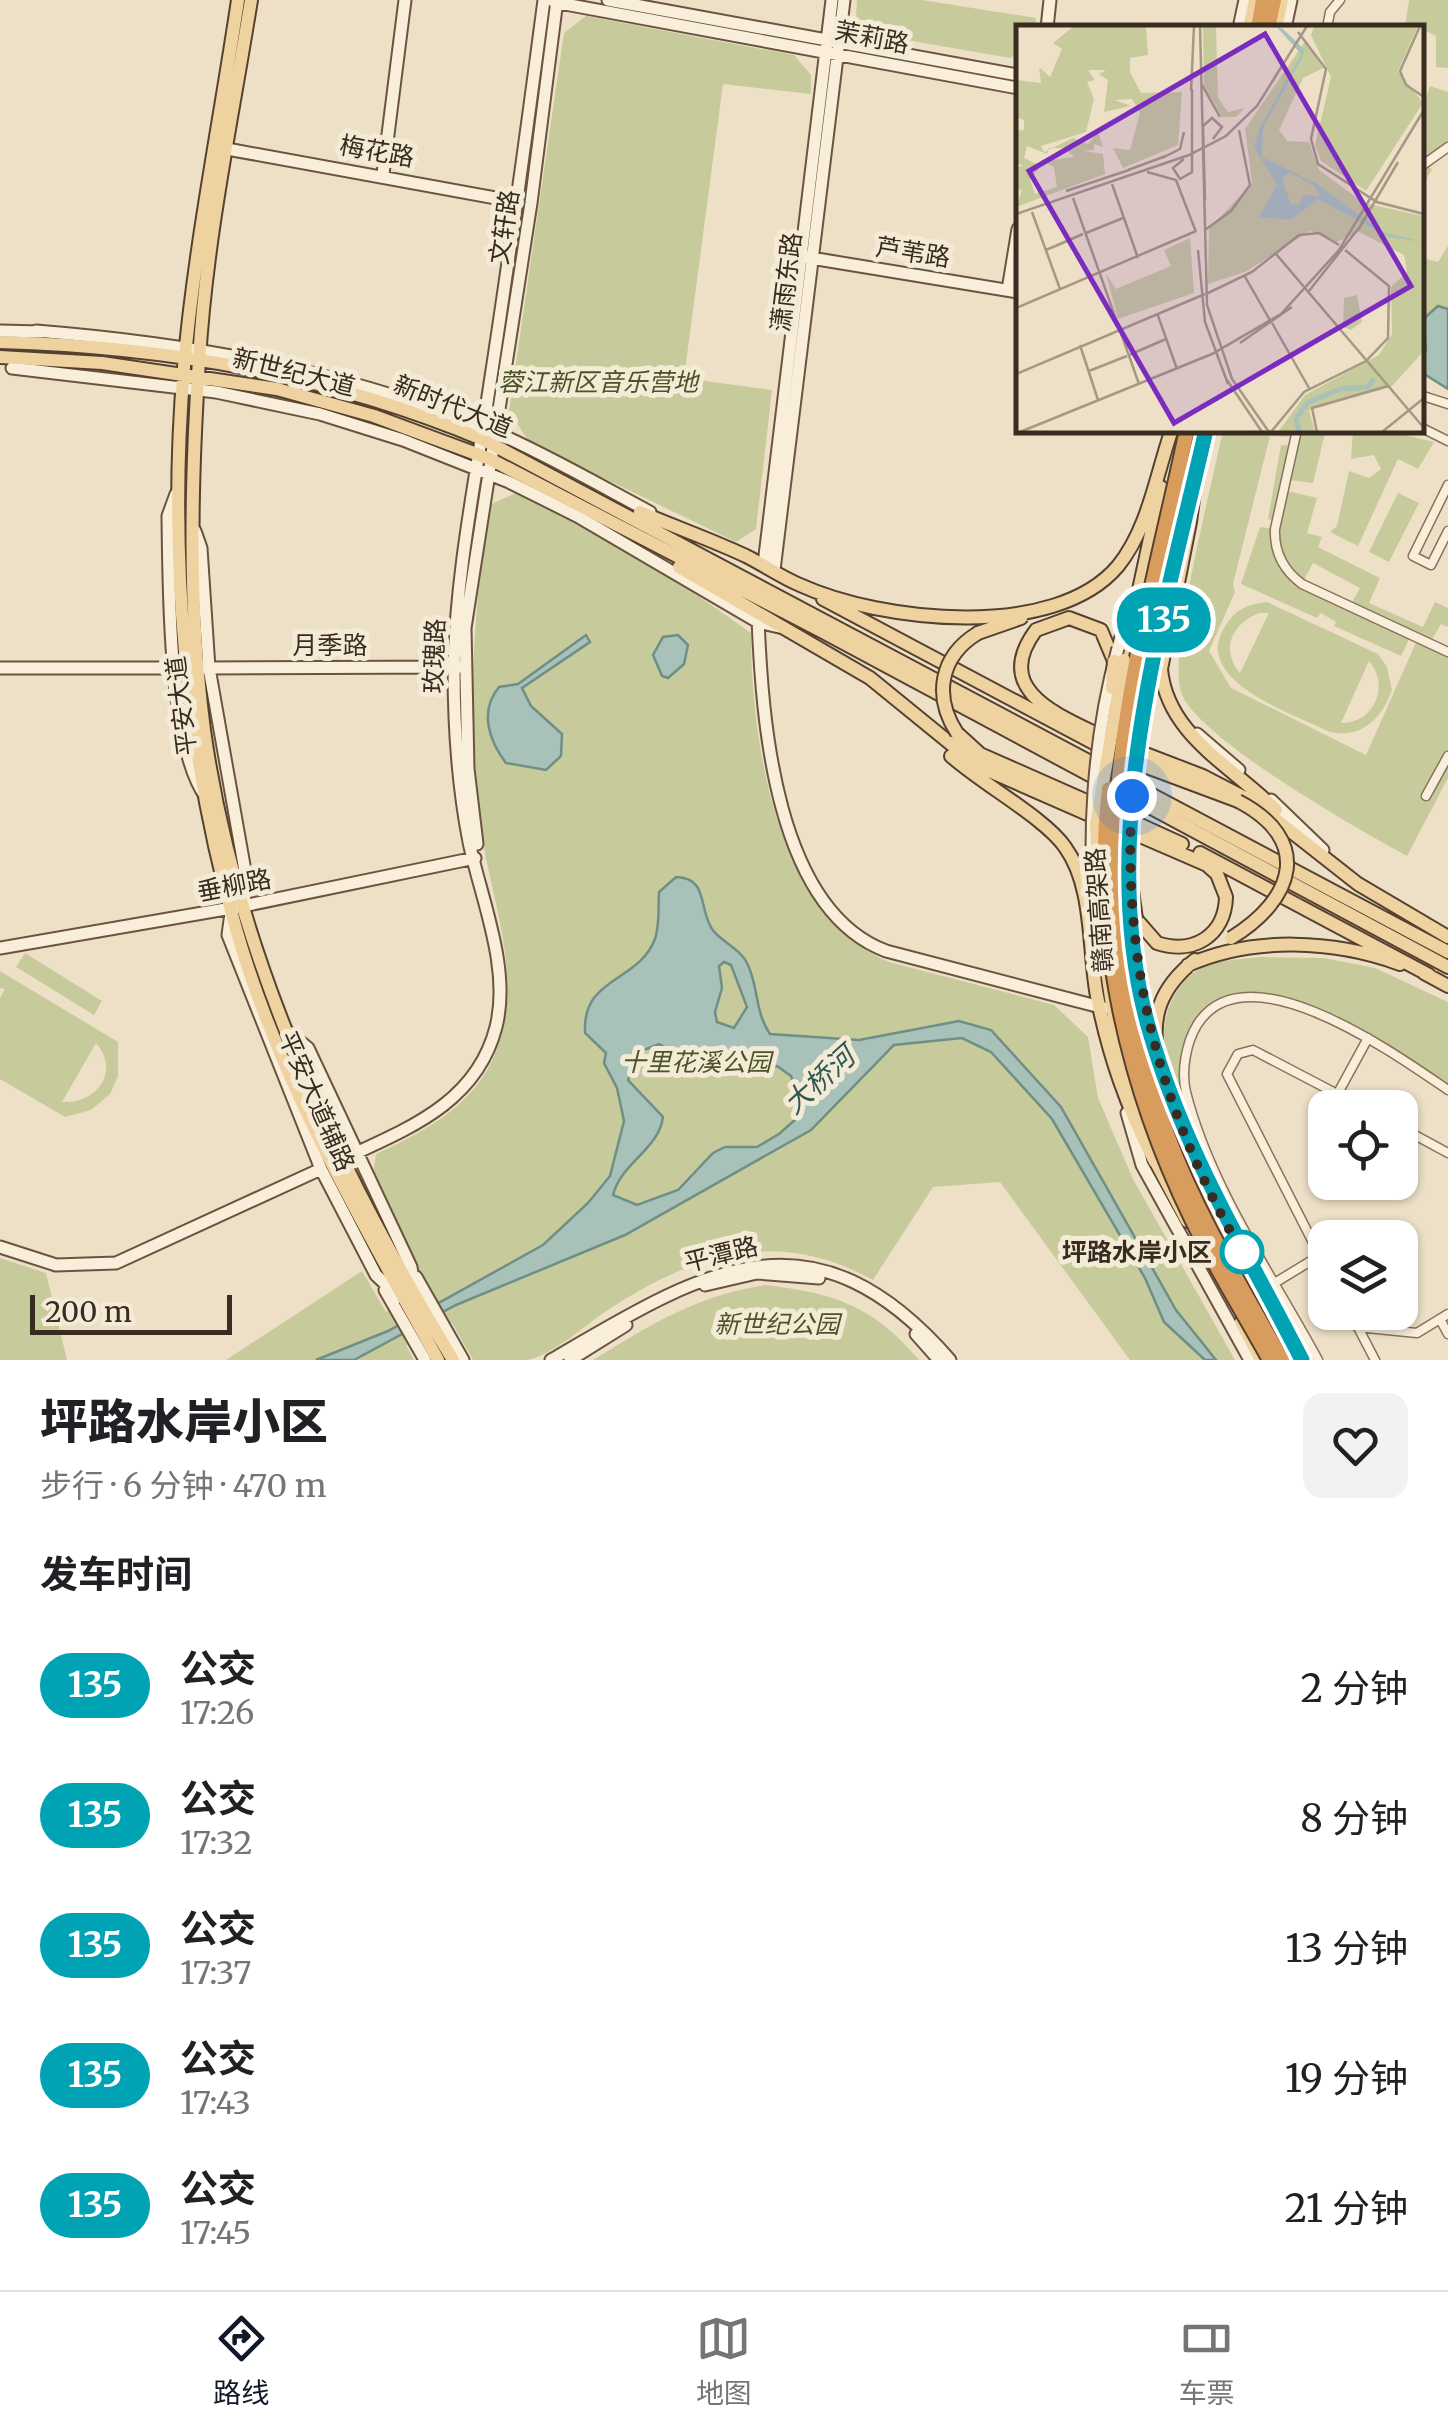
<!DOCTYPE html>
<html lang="zh">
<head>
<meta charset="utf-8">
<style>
	body { margin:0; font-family:Merriweather,"Noto Sans SC",serif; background:#f2f2f2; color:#202124; height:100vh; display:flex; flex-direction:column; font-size:38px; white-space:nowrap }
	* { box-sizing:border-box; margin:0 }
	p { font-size:32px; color:#757577 }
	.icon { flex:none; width:55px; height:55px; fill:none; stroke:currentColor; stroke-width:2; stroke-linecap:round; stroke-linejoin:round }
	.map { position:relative; height:1360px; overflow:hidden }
	.details { display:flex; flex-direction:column; background:#fff; flex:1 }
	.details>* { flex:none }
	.badge { padding:0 20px; border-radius:32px; font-size:35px; line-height:65px }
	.tools { position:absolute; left:1308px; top:1090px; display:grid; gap:20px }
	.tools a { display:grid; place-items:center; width:110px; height:110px; border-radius:20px; background:#fff; box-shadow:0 2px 8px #0004; font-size:50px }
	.scale { position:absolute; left:30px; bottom:25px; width:202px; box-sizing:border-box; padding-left:10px; border:5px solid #392b20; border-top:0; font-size:28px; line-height:35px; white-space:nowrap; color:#392b20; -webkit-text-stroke:8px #f4ebd7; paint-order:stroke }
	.you { position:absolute; width:50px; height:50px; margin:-25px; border:8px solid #fff; border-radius:50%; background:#1a73e8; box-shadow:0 0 0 15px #1a73e833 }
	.map>.badge { position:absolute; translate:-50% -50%; box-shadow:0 0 0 5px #fff }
	h2 { padding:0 40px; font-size:38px; line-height:90px }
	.round { display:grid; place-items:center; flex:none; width:105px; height:105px; border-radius:20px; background:#f2f2f2 }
	.summary { display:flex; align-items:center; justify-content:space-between; height:170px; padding:0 40px }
	h1 { font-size:48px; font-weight:800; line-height:75px }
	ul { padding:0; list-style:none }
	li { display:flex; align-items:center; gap:30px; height:130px; padding:0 40px }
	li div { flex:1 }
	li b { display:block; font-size:38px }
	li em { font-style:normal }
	li .badge { min-width:110px; font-weight:700; text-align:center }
	.tab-bar { display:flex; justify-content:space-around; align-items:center; height:140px; border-top:2px solid #e0e0e0; background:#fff; font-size:28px; color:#757577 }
	.tab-bar a { display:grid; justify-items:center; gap:5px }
	.tab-bar .current { color:#111827 }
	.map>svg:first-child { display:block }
	.green { fill:#c7cb9b; fill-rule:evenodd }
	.water { fill:#a8c1b9; stroke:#6f8f86; stroke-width:2.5; fill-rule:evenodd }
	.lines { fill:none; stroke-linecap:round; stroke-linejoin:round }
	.street-casing { stroke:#88725d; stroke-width:11 }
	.secondary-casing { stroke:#6a5440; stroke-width:15 }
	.primary-casing { stroke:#564131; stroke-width:16 }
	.highway-casing { stroke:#564131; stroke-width:18 }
	.street { stroke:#f8eeda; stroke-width:8 }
	.secondary { stroke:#f8eeda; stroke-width:11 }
	.primary { stroke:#eed3a1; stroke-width:12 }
	.highway { stroke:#d89d5c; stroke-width:14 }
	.secondary-bridge-casing { stroke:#6a5440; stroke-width:15; stroke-linecap:butt }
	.primary-bridge-casing { stroke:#564131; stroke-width:16; stroke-linecap:butt }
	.highway-bridge-casing { stroke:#564131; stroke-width:18; stroke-linecap:butt }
	.secondary-bridge { stroke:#f8eeda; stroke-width:11 }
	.primary-bridge { stroke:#eed3a1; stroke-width:12 }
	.highway-bridge { stroke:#d89d5c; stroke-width:14 }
	.line-casing { stroke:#fff; stroke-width:22 }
	.line { stroke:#00a3b4; stroke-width:15 }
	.walk { stroke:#392b20; stroke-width:10; stroke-dasharray:0 18 }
	.stop-dot { fill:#fff; stroke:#00a3b4; stroke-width:5 }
	.labels { text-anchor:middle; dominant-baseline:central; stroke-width:10; stroke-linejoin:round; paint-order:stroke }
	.street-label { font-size:25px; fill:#392b20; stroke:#f4ebd7 }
	.park-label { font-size:25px; font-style:italic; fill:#4b5428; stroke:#f4ebd7 }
	.stop-label { font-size:25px; font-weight:bold; fill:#392b20; stroke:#f4ebd7; text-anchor:end }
	.water-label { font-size:28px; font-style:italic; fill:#305854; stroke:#f4ebd7 }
	.inset-river { fill:none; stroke:#a8c1b9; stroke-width:5 }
	.inset-road { fill:none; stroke:#a59884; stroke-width:2.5 }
	.view { fill:#7b2cbf; fill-opacity:0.15; stroke:#7b2cbf; stroke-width:5 }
	.inset-edge { fill:none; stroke:#392b20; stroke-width:5 }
</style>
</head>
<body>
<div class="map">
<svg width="1448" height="1360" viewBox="0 0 1448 1360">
	<rect width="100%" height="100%" fill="#ede0c7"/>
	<path class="green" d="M857,0H922L1036,18L1035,27L1018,28V53L1010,58L866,33L856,19Z
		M1409,0H1448V68L1436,67V36L1420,28L1405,27Z
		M586,16L794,55L811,75V94L723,84L684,378L772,390L756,529L736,542L529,442L509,411L564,33Z
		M1430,86L1448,92V147L1425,165L1432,169L1421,189V114Z
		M1448,246V309L1424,315L1421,321V258L1438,262Z
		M1223,430H1335L1334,434L1325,433L1313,483L1289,480L1287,491L1317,498L1307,533L1322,537L1318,547L1380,578L1369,603L1423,627L1435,602L1448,608V627L1441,624L1430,643L1448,652V778L1407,856C1361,831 1195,737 1181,692C1168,651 1213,482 1223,430ZM1270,436L1296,437L1295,446L1281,445L1268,519L1277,521L1275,529L1260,527L1241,584L1317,618L1321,613L1336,622L1334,626L1401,656L1411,635L1418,638L1366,755L1231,688L1209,651L1235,592L1233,584ZM1313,563L1360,588L1350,606L1302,584Z
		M1353,430H1385L1434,442L1418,469L1398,459L1358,546L1330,532L1337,526L1349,471L1369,478L1381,469L1374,455L1351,459Z
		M516,493L636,552L751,633C751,741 776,914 889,962L1054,1005L1088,1037L1098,1098L1133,1179L1235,1360H1130L1000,1182L933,1187L873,1280C773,1225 687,1256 599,1316C580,1330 550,1356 527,1360C510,1360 490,1360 473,1360L452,1323L406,1345L414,1360H226L362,1271L386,1312L427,1285L372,1181L376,1154C430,1129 482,1101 500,1040C522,968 489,894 480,823C467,713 473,613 489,505Z
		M1398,493L1419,503L1389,562L1369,552Z
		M1267,602L1378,654L1387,667L1392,690C1382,718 1362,739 1330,732C1297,715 1194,683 1223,630C1233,611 1246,604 1267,602ZM1259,613H1269L1240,673C1220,649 1232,624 1259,613ZM1369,661C1390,685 1375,723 1341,723Z
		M25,953L102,1001L94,1015L16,967Z
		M1259,957L1324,958L1375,968L1448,1002V1084C1368,1031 1193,908 1180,1088C1153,1055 1160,993 1198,970C1215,959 1240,960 1259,957Z
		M0,971L118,1042V1076L110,1094L91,1110L65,1117L0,1079V998L5,989L0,988ZM96,1043C121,1072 96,1104 62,1102Z
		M0,1258L46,1273L67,1360H0Z
		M765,1285C833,1293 873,1305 919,1360H593C649,1325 698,1295 765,1285Z"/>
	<path class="water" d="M1438,306L1448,309V389L1421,372L1426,347L1421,321Z
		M586,635L590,642L522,688L531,706L562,734L561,756L546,770L506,763C489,741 479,711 499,687L518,684Z
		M678,635L688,645L684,664L668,678L662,676L653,655L663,637Z
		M676,877C709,878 698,908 712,929C720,941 739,948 746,961C759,984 754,1011 770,1034L859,1040L959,1021L991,1030L1061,1107L1176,1310L1216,1360H1205L1164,1322L1145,1278L1052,1119L991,1052L962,1038L894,1045L811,1130L625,1235L456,1305L354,1360H316L388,1331L543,1245L588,1203L610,1176L624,1121L617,1088L604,1063L606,1053L585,1033C582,976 638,983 655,939C660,924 658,908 659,892ZM724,962L731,965L747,1007L734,1028L717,1022L715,1012L722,988L719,966ZM659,1044L703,1067L777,1066L791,1076L800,1102L797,1118L779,1134L757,1147H725L713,1153L678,1190L637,1205L613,1195C621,1163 659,1149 663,1117L628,1080L641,1051Z"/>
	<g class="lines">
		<g class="street-casing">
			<path id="street" d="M1327,28L1330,12L1340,0
				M1420,167L1448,147
				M1420,395L1448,404
				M1420,427L1448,441
				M1297,430L1275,529C1274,552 1283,570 1302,584L1448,652
				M1448,485L1413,556L1431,565L1448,531
				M1426,796L1448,756
				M1338,1093L1368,1038
				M1400,1127L1448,1153
				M1325,1266L1227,1074L1238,1054L1253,1050L1364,1108
				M1263,1290L1319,1256
				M1350,1312L1375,1360
				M1441,1321L1448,1334
				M1357,1327L1417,1333L1448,1314
				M1318,1360C1272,1275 1210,1187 1186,1092C1181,1072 1186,1043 1197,1025C1246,946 1398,1056 1448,1090"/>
		</g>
		<g class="secondary-casing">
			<path id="secondary" d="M608,0L1018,75
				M554,2L1018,88
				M1047,28L1050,0
				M1239,28L1245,0
				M1285,28L1291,0
				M227,149L518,202
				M383,174L405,0
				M805,257L1018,292
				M1008,290L1018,229
				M0,331L41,332
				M36,331C198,344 358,373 508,438C556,460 603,487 650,512
				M12,368L216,392L320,414L403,440L509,482L577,516L758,622L779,627
				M176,494L168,516C169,583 168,746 206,797
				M195,531L201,548L209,668L247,882L243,906
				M764,564L832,0
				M774,570L844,0
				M758,619C762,720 775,909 886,951L1104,1008
				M1118,648L1130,605
				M0,668H179
				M203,668L459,667
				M1154,670L1176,562
				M1197,734L1239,770
				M1271,800L1323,850
				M477,844L468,769L465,628L531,203L557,0
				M231,913L228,935L321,1169L376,1275L399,1297
				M1131,930C1146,1039 1184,1137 1232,1235C1253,1277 1279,1315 1300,1356
				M0,948L243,906L475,858
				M287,1031L308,1048L411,1267L415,1293
				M1127,1113L1142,1165L1250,1360
				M336,1144L356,1153C417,1125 478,1098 496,1027C511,968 481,899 469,842C458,786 454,725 454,668C456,575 475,482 489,390C509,260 527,130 544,0
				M0,1247L56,1265L116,1263L321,1169
				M416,1277L463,1360
				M705,1285L757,1273L819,1278
				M385,1290L425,1360
				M916,1334L939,1360
				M551,1360C703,1271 811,1201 950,1360
				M570,1360L626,1325"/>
		</g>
		<g class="primary-casing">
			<path id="primary" d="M238,0C220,122 195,244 184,367C168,552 185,750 236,929C280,1083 362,1222 438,1360
				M251,0C232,119 206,240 199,360C191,482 188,608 204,730C235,954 337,1169 453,1360
				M1249,28L1255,0
				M1276,28L1282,0
				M0,342C168,347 326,374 482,439L1448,952
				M0,357L102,363L277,389L374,416L490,459L823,632L1448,967
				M1202,430L1190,522L1161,669C1167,735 1232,766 1276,810
				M640,512C675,527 712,540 746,556C764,565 781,577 800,585C881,622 1055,641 1118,566C1148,529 1156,476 1171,432
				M679,567L870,678L978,766L1101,820
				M823,599L1105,749
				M978,633L1021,618
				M1124,660L1161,487
				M1145,668L1193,446
				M957,733L980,754L1100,807
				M1107,739C1061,716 990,692 1036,630L1069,618L1101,630L1114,661
				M1130,748L1203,776L1255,803L1358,884L1448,937
				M951,756C982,784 1045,818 1065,847C1094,887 1088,949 1097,996C1109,1057 1127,1107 1155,1162
				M1128,760L1238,801
				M1123,817L1182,844
				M1124,829L1207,865L1217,874L1226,897C1225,936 1193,955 1157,943L1136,919
				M1200,853L1429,975
				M1104,951L1116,1032L1137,1112
				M1188,965C1253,936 1334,940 1400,964
				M1424,973L1448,986
				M1141,1027C1170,1146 1232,1253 1290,1360
				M1159,1060C1149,1017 1161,987 1195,960
				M1152,1155L1187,1221
				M1241,1322L1261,1360
				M1296,1348L1299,1360"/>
		</g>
		<g class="highway-casing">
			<path id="highway" d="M1258,28L1263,0
				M1268,28L1274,0"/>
		</g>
		<use href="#street" class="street"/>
		<use href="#secondary" class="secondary"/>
		<use href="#primary" class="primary"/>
		<use href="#highway" class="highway"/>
		<g class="secondary-bridge-casing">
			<path id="secondary-bridge" d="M1130,846L1133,774L1154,670
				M1095,932C1088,835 1092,743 1118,648"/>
		</g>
		<g class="primary-bridge-casing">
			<path id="primary-bridge" d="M1112,688L1114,661
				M957,733C933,696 940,656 978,633
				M1130,739L1145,668
				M1122,819L1136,919
				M1121,868L1125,923
				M1101,925L1096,825L1124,660
				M1231,938C1295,899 1313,840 1238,801"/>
		</g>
		<g class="highway-bridge-casing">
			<path id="highway-bridge" d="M1187,430C1161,553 1126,677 1117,802C1107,915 1129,1031 1168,1137C1197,1215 1242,1288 1282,1360
				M1109,789C1092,935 1128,1088 1192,1219C1215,1267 1244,1313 1270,1360"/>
		</g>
		<use href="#secondary-bridge" class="secondary-bridge"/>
		<use href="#primary-bridge" class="primary-bridge"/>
		<use href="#highway-bridge" class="highway-bridge"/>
	</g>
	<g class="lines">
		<g class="line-casing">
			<path id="line" d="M1206,430C1163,619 1094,837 1149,1029C1183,1149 1246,1251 1302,1360"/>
		</g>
		<use href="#line" class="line"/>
		<path class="walk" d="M1132,796C1122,962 1158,1108 1242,1252"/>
	</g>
	<circle class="stop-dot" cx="1242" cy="1252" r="20"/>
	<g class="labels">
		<g class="street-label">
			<text transform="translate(872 37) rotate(11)">茉莉路</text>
			<text transform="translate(377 151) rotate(10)">梅花路</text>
			<text transform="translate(504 227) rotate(-81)">文轩路</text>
			<text transform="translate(913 252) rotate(9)">芦苇路</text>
			<text transform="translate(786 282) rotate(-83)">潇雨东路</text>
			<text transform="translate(294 372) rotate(14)">新世纪大道</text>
			<text transform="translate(453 406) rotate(22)">新时代大道</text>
			<text x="330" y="645">月季路</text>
			<text transform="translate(434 656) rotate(-88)">玫瑰路</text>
			<text transform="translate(181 706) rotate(-97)">平安大道</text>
			<text transform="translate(234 885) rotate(-11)">垂柳路</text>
			<text transform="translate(1099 910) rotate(-94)">赣南高架路</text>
			<text transform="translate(317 1101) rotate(66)">平安大道辅路</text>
			<text transform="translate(721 1254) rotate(-14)">平潭路</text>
		</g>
		<g class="park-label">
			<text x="598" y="382">蓉江新区音乐营地</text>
			<text x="696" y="1062">十里花溪公园</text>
			<text x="777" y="1324">新世纪公园</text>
		</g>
		<g class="stop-label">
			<text x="1212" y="1252">坪路水岸小区</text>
		</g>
		<g class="water-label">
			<text transform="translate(819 1080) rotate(-42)">大桥河</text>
		</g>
	</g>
	<g transform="translate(1016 25)">
		<rect width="408" height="408" fill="#ede0c7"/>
		<path d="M58,1H130L132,30L114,33V47L125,68L166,67L162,120L107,143L97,123L114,125L124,88L116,74L99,75L115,81L88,87L92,55L83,49L90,45H72L79,55L71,57L78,74L70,107L25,121L28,127L57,113L72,119L82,107L87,122L78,119V125L68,126L87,129L89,149L0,182L6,165L0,164V142L7,141L0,137V106L8,105V95L0,92V55L25,58L23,42L34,52L46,24L37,18ZM11,121L31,129L33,123H60L50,124L58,132L28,136L38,142L41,162L19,169L14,154L25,141L8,133ZM187,1H200L202,73L212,87L229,83L220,92H206L188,61ZM298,1H402L382,46L407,78L350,166L305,136L299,120L315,52L295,10ZM290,15L307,43L287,53L263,105L271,116L293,117L303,145L348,178L407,191V327L375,362L293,385L299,407H262L289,370L363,330L376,309L375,262L391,247L388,230L343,207L321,217L294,206L229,247L192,259L193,204L236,158L229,104ZM174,213L178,268L102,294L90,249L100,264L155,241L148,225ZM341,270L346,297L335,305L327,302L328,273Z" fill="#c7cb9b" fill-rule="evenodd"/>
		<path d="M260,1L267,4L287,23L288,29L247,103L246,132L301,159L367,207L407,217L373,212L302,174L275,195L243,192L261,160L238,122L244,102L285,29ZM273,147L297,160L304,171L288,170L283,180L275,179L266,155Z" fill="#a8c1b9" fill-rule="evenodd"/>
		<path class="inset-river" d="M283,407L280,394L291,378L324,364L352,362L358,354"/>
		<path class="inset-road" d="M184,1L191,280L216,354L253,407M404,1L384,46L390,60L408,72M282,7L310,44L295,114L302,139L361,177L408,189M186,60L204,92M175,66L178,1M146,133L164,124L168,107M168,134L157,143L164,154L176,147V64M112,145L150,131M131,147L160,155L180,207M96,159L122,233M50,166L113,145M57,173L123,359M189,175L187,101L196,93L206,102L197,114M16,187L44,264M0,189L173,130L210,111L241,81L291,1M189,205L215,186L234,160L223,105M342,205L382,137M70,208L107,193M30,225L67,209M182,225L189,297L212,359M260,229L408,403M228,250L255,297M293,266L342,204M190,269L236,247L283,210L303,208L323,220M0,283L180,206M141,288L161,344M256,298L293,363M224,318L276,282M64,320L82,375M113,330L150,314M73,346L111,331M0,349L189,269M211,355L246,407M4,407L196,329L265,289L323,225L408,85M255,407L288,367L350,336L372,313L373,261L329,225M301,407L296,383L372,361M366,407L408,373"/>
		<path class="view" d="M249,9L395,261L158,398L13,146Z"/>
		<rect width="408" height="408" class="inset-edge"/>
	</g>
</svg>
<div class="tools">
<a><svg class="icon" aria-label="locate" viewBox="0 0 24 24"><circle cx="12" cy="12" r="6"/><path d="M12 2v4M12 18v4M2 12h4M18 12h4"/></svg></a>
<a><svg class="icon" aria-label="layers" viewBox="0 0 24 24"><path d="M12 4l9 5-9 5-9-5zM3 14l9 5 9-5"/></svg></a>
</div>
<div class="scale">200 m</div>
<div class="you" style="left:1132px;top:796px"></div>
<b class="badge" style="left:1164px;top:620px;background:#00a3b4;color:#fff">135</b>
</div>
<section class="details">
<div class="summary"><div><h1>坪路水岸小区</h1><p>步行 · 6 分钟 · 470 m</p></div><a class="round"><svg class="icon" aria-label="heart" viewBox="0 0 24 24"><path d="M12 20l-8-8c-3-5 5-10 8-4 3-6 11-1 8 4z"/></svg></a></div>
<h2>发车时间</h2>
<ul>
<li><span class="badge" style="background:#00a3b4;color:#fff">135</span><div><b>公交</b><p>17:26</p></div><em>2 分钟</em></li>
<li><span class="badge" style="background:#00a3b4;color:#fff">135</span><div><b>公交</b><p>17:32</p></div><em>8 分钟</em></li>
<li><span class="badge" style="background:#00a3b4;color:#fff">135</span><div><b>公交</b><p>17:37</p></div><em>13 分钟</em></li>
<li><span class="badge" style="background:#00a3b4;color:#fff">135</span><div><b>公交</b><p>17:43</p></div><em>19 分钟</em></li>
<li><span class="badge" style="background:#00a3b4;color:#fff">135</span><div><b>公交</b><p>17:45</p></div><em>21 分钟</em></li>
</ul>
</section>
<nav class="tab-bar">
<a class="current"><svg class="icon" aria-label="directions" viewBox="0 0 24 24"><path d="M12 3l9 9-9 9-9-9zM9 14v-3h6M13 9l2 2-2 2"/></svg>路线</a>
<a><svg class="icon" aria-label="map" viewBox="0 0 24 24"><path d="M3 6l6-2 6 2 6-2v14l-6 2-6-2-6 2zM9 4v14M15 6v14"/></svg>地图</a>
<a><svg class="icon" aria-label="tickets" viewBox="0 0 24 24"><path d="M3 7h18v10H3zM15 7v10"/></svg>车票</a>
</nav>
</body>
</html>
